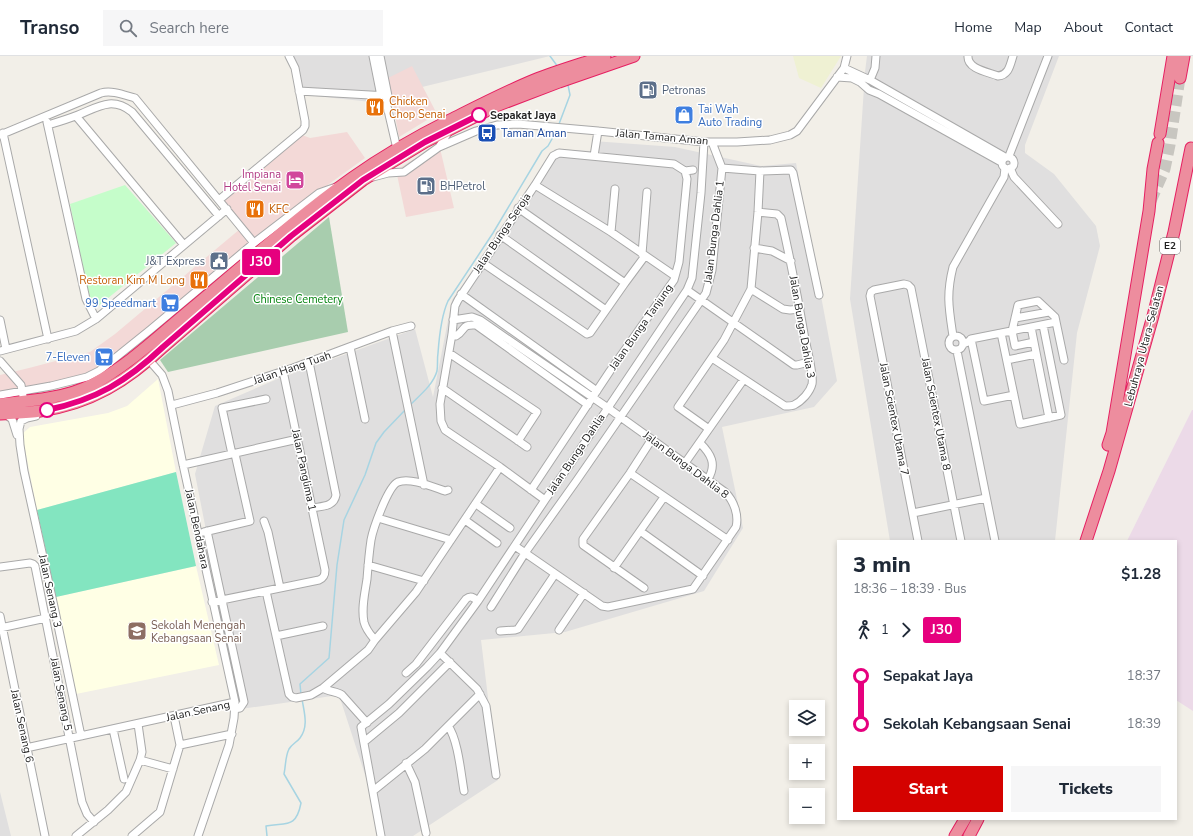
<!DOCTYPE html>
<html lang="en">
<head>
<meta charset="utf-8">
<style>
	body { margin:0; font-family:"Nunito Sans",sans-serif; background:#f6f6f7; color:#1f2937; height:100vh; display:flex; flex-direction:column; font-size:15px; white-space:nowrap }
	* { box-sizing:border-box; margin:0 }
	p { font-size:13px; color:#747a83 }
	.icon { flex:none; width:22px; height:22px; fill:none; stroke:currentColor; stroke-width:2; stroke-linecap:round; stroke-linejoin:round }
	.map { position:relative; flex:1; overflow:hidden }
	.panel { position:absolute; left:837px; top:484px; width:340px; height:280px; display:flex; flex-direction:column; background:#fff; border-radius:0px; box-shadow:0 2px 6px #0003 }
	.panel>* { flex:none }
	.badge { padding:0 8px; border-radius:3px; font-size:14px; line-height:26px }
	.buttons { position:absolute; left:789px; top:644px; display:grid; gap:8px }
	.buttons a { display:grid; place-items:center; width:36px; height:36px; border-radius:0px; background:#fff; box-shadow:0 2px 6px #0003; font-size:20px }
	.map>.badge { position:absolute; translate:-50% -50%; box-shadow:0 0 0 2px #fff }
	.legs { display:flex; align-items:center; gap:6px; height:44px; padding:0 16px; font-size:13px }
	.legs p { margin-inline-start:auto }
	.overview { display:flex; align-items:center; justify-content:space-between; height:68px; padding:0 16px }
	h1 { font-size:22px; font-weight:800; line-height:30px }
	.button { display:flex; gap:8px; margin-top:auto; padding:8px 16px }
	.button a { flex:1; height:46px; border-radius:0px; background:#d40200; color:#fff; font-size:16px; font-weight:800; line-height:46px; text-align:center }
	.button a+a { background:#f6f6f7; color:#1f2937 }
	ul { padding:0 16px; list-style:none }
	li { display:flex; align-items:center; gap:14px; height:48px; font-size:15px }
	li i { display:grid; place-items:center; width:6px; height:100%; margin:0 5px; background:currentColor }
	li i::after { content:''; width:10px; height:10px; margin:-5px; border:3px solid; border-radius:50%; background:#fff }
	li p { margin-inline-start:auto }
	li:first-child i { background:linear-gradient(#0000 50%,currentColor 0) }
	li:last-child i { background:linear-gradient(currentColor 50%,#0000 0) }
	header { display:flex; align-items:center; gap:24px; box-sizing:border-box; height:56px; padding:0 20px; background:#fff; border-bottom:1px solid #e0e1e3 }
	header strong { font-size:19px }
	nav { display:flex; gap:22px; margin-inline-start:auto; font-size:14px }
	.search { width:280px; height:36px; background:#f6f6f7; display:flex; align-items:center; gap:10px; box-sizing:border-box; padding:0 14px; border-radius:0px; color:#747a83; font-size:15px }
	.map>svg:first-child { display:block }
	.residential { fill:#e0dfdf }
	.commercial { fill:#f3d9d7 }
	.industrial { fill:#ecdae8 }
	.education { fill:#ffffe5 }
	.farmland { fill:#eff1d3 }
	.cemetery { fill:#a8cdae }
	.park { fill:#c5fdca }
	.pitch { fill:#83e5c0 }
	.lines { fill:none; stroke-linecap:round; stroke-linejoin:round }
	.stream { stroke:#a7d4e2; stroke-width:1.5 }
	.highway-tunnel { stroke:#c8c6c0; stroke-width:11; stroke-dasharray:11 5.5; stroke-linecap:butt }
	.minor-casing { stroke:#a9a9a9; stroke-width:9 }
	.highway-casing { stroke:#e61f61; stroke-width:13 }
	.minor { stroke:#fff; stroke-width:7 }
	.highway { stroke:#ed8d9e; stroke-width:11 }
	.line-1-casing { stroke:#fff; stroke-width:9 }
	.line-1 { stroke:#e6007e; stroke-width:6 }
	.stop-1-dot { fill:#fff; stroke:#e6007e; stroke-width:2 }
	.labels { text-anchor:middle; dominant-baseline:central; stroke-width:3; stroke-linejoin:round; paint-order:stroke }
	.shield { fill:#fff; stroke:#646464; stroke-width:1 }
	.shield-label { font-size:10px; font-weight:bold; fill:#222 }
	.service-label { font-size:11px; fill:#4e5e75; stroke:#fff; text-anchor:start }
	.food-label { font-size:11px; fill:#c56008; stroke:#fff; text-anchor:start }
	.shop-label { font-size:11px; fill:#366cbe; stroke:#fff; text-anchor:end }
	.stop-label { font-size:11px; font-weight:bold; fill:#222; stroke:#fff; text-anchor:start }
	.transit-label { font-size:11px; fill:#164399; stroke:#fff; text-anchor:start }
	.street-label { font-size:11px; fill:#222; stroke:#fff }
	.hotel-label { font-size:11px; fill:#b23c85; stroke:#fff; text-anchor:end }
	.park-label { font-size:11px; fill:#068511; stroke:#fff }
	.education-label { font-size:11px; fill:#785e54; stroke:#fff; text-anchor:start }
</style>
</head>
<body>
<header>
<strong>Transo</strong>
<div class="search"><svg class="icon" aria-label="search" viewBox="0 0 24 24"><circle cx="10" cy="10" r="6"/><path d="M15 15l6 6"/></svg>Search here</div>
<nav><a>Home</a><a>Map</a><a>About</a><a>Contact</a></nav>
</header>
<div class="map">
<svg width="1193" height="780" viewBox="0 0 1193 780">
	<rect width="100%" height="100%" fill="#f2efe8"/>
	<path class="residential" d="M287,0H550L393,38L371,46L297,38L291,9Z
		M867,0H1059L1025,89V97L1054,118L1096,170L1100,190L1077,277L1055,485H890L850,243L865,16Z
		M593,85L675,91L761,110L796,107L837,325L814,351L722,371L743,472L704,535L565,576L481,584L498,724L413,780H385L339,639L241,653L195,418L215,350L275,324L415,273L433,341L452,244L555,93L591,95Z
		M0,736L11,780H0Z"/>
	<path class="commercial" d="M412,10L437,58L399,81L388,22Z
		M347,76L365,102L254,182L223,145L302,79L310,82Z
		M439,88L454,152L406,161L396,114Z
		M240,173L251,186L98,314L86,319L0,337V319L29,312L90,296L115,278Z"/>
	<path class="industrial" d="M1192,354H1193V655L1176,644V485H1127Z"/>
	<path class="education" d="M158,323L176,416L37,454L22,378L30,371L108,357L127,350Z
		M196,510L219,609L76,638L56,541Z"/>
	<path class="farmland" d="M793,0H841L821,32L799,22Z"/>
	<path class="cemetery" d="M329,161L348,276L168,316L160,304Z"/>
	<path class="park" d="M125,129L176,187L97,251L89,242L70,148Z"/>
	<path class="pitch" d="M176,416L196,510L56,541L37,454Z"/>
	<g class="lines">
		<path class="stream" d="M550,0L558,11
			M559,68L570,39L568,29
			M410,349C420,339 433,329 437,315C438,309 437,303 438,297C439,283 442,258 448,245L493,177L542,95L548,90L557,74
			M301,639L300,628L329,602L337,509L344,464L365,419L376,387L384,376L406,353
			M267,780L266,770C286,766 296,773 301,747L284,718C286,709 285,701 289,693C292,688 297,686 300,682C309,670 304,656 302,643"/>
		<path class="highway-tunnel" d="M1151,145L1165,113L1170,89L1180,22"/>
		<g class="minor-casing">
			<path id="minor" d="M373,0L381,40L383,43
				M380,0L388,40V46L387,50L397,93
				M968,0C967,13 988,16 998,20C1009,19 1010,9 1013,0
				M844,12L870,24L1005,101
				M837,21L852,22L860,26L869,34L879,38L1001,106
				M870,24L875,12L876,0
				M299,35L388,40
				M76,60L184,189
				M47,66L86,243L96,263
				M48,69C58,66 68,63 78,59C98,51 112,40 132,56L219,160
				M3,77L48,283
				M0,79L101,37C112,34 124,39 135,42L254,187
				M439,91L476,75L497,69L518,68L598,75L704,86H737L770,84L790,79L797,75L844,12L847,0
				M594,100L598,75
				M1009,100L1048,0
				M1002 107a6 6 0 1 1 12 0a6 6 0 1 1-12 0Z
				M722,112L760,115L791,114L793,117L819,239
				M1010,112L1014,121L1058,168
				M685,115L693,114
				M373,121L388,117L404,116L439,91L449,75
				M535,129L611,176L675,220
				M219,144L303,74L305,70V65L295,12L289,0
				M518,152L625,227
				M611,176L615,133
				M500,179L606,254
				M754,192L772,195L791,205
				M642,198L647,136
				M483,207L587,278L590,277L625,227L645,200
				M751,233L783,253L790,254L800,253
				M687,234L794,309H797L809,306
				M461,238L597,335
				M1015,262L1049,256
				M0,264L6,293
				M453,264L472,261L480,264L608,352L725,436C734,445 739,459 736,471L693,533L608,551L602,550L515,490
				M1031,271L1049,362
				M392,275L424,429
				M1001,277L1020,368L1061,359L1043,269
				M452,278L456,280C466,274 461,268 476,269L588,349
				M949 287a7 7 0 1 1 14 0a7 7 0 1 1-14 0Z
				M953,280C949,253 946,239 953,211L1004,121L1005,112
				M971,283L984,345L1014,339
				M1034,286L1015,290L1012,275L1018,249L1038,245L1055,261L1064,304
				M963,288L968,286L971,283L1056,266
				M350,291L365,363
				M0,295L76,275L96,263L227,153
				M957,295L995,485
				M449,297L537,356L518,385
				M712,302L785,350C788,350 792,350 794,349C802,345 810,336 812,328C814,319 807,293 805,283C798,242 790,202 781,162L777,158L758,156
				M149,304L162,319L168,335L182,404L235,646L234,662L229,689L198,780
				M1007,304L1036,298
				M0,305L21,329L23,340
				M309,306L336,439C334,451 322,450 312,452
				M442,332L527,391
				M0,339L51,330L87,321L99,315L150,274L254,187L319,137L336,131
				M172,349L217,337L293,312L392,275L411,270
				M5,358L12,363L17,379
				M36,360L27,362L21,365L19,373L20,389L24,415L55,555L81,680
				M709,373L678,351L724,284L751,233L758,156L760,115
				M700,387C711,398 717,408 708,423
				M232,398L222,352L266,343
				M685,407L744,323
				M183,409L298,383
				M630,417L728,484
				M531,434L610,315L674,224L679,206L687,123L685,115L674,108L559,97L553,100L535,129L458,244L455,250L452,278L440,348L441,365L445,374L500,411L545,444
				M476,448L510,472
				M913,457L986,442
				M378,462L451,484
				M465,464L497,487
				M264,465L268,476L280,532
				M207,475L244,646L240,652L234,653
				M640,475L703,520
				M204,476L250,465L235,398
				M918,485L870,240L871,236L874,234L904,228L908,229L911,232L961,485
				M368,509L424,525
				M0,511L30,507L33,508L35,510L82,746L87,758L94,766
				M614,512L664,441
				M644,532L583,489V483L630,417L652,383
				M266,535L289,638L292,641L296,642L311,639L323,632L368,594L375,584L416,536L500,411
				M212,546L319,524C324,522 325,519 325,514L283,315
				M491,551L525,497L577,424L706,237L712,214L722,112L712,86
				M0,560L45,780
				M0,572L46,562
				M559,574L584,537
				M500,575L515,574L518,573L555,518
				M276,580L323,570
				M375,584C370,578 366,574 364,566C361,552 365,537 367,523C368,510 369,497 371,484C373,473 388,430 398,426C410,421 433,431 445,435L448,434
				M440,597L477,633L486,650L496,719
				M406,617L416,608L466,543C471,539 474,542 478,545
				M323,632C329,636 336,635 342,639L367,667
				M448,670C458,683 461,718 464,735
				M113,673L124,723
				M364,686L399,657L450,606
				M180,689L232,678
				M26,692L235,646
				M140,704L173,713
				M406,707L415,726L426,777
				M373,735L425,693L480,638
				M76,780L108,754L126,736L140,704L142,696L138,668
				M132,780L160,756L180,689L174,660
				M381,780L361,671L389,648L427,611L440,597L478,545L545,444L573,404L687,234L692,222L701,137L704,86"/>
		</g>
		<g class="highway-casing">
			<path id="highway" d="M1180,22L1184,0
				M1160,78L1173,0
				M0,348C29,345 67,342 93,328C127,310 155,283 184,259C240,213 293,164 352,122C383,100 416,81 450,64C478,50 505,36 534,24C557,15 581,8 605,0
				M0,358C13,357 27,357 40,355C90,348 127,325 163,291L291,180L363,124L387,109L425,86L496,50L559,26L634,0
				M1108,389L1112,377L1149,155L1153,113L1158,87
				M1086,485L1109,415L1153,260L1174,176L1191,92
				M955,780L965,763
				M969,780L978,763"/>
		</g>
		<use href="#minor" class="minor"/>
		<use href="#highway" class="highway"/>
	</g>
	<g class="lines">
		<g class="line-1-casing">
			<path id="line-1" d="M47,354C96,344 127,325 163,291L291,180L363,124L425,86L479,59"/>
		</g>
		<use href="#line-1" class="line-1"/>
	</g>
	<defs>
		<g id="fuel-square" transform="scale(1)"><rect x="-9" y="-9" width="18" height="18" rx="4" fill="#5c6f8a" stroke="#fff"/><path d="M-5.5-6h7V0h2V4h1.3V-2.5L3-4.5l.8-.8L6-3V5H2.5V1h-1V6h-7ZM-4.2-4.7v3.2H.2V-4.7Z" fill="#fff"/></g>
		<g id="restaurant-square" transform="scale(1)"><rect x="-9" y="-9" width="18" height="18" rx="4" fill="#e8710a" stroke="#fff"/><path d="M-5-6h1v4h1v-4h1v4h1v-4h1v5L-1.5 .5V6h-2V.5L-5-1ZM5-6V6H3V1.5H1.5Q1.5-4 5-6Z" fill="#fff"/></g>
		<g id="shop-square" transform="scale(1)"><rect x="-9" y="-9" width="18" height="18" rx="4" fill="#3f7fe0" stroke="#fff"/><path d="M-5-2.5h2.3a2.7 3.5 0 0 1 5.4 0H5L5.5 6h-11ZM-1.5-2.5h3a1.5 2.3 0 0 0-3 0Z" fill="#fff"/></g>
		<g id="bus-square" transform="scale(1)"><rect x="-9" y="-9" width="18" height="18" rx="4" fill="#1a4fb4" stroke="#fff"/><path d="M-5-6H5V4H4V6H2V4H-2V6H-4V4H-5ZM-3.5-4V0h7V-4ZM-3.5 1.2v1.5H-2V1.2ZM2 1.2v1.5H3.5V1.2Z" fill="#fff"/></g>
		<g id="hotel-square" transform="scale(1)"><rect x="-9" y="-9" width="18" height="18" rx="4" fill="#d1479c" stroke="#fff"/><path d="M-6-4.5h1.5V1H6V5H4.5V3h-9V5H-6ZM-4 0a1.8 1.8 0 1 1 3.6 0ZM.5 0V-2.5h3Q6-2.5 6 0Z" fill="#fff"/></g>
		<g id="civic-square" transform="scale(1)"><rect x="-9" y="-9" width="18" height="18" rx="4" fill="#5c6f8a" stroke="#fff"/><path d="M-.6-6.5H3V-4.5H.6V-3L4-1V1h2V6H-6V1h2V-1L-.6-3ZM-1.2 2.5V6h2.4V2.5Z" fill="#fff"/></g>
		<g id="supermarket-square" transform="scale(1)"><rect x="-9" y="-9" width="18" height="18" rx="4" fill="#3f7fe0" stroke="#fff"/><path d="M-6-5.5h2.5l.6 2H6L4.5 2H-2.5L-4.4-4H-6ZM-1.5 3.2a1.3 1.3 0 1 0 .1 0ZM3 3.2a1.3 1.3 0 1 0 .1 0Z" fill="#fff"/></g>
		<g id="school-square" transform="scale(1)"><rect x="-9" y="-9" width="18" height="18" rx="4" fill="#8d6e63" stroke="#fff"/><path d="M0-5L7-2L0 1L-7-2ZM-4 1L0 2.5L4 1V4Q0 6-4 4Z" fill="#fff"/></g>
	</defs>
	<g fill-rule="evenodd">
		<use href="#fuel-square" x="648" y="34"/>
		<use href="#restaurant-square" x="375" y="51"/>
		<use href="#shop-square" x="684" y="59"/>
		<use href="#bus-square" x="487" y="77"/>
		<use href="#hotel-square" x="295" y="124"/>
		<use href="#fuel-square" x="426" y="130"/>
		<use href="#restaurant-square" x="255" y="153"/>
		<use href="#civic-square" x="219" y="205"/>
		<use href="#restaurant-square" x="199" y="224"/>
		<use href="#supermarket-square" x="170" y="247"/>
		<use href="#supermarket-square" x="104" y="301"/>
		<use href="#school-square" x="137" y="575"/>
	</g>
	<g class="stop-1-dot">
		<circle cx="479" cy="59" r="7"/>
		<circle cx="47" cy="354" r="7"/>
	</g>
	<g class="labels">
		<rect class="shield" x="1160" y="182" width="20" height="16" rx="3"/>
		<g class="shield-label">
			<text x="1170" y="190">E2</text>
		</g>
		<g class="service-label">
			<text x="662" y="34">Petronas</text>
			<text x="440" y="130">BHPetrol</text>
			<text x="205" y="205" text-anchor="end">J&amp;T Express</text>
		</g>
		<g class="food-label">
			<text x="389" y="45">Chicken<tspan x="389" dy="13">Chop Senai</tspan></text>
			<text x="269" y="153">KFC</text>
			<text x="185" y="224" text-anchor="end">Restoran Kim M Long</text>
		</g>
		<g class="shop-label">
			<text x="698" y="53" text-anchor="start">Tai Wah<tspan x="698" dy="13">Auto Trading</tspan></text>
			<text x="156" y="247">99 Speedmart</text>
			<text x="90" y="301">7-Eleven</text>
		</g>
		<g class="stop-label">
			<text x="490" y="59">Sepakat Jaya</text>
		</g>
		<g class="transit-label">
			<text x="501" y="77">Taman Aman</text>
		</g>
		<g class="street-label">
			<text transform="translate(662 81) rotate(5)">Jalan Taman Aman</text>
			<text transform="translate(714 176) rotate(-83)">Jalan Bunga Dahlia 1</text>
			<text transform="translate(502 177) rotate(-56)">Jalan Bunga Seroja</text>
			<text transform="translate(641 271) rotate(-55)">Jalan Bunga Tanjung</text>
			<text transform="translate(802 271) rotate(80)">Jalan Bunga Dahlia 3</text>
			<text transform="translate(1144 290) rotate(-75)">Lebuhraya Utara–Selatan</text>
			<text transform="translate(292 312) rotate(-19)">Jalan Hang Tuah</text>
			<text transform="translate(936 358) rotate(79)">Jalan Scientex Utama 8</text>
			<text transform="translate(894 363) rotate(79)">Jalan Scientex Utama 7</text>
			<text transform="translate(576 398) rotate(-56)">Jalan Bunga Dahlia</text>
			<text transform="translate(686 409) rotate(37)">Jalan Bunga Dahlia 8</text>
			<text transform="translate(304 414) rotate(78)">Jalan Panglima 1</text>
			<text transform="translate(197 473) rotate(78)">Jalan Bendahara</text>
			<text transform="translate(50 535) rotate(78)">Jalan Senang 3</text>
			<text transform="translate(61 638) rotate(79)">Jalan Senang 5</text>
			<text transform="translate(198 655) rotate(-12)">Jalan Senang</text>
			<text transform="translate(22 670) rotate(78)">Jalan Senang 6</text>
		</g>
		<g class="hotel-label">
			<text x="281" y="118">Impiana<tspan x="281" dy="13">Hotel Senai</tspan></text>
		</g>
		<g class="park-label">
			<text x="298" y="243">Chinese Cemetery</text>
		</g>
		<g class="education-label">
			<text x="151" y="569">Sekolah Menengah<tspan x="151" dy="13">Kebangsaan Senai</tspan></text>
		</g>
	</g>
</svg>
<div class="buttons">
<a><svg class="icon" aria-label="layers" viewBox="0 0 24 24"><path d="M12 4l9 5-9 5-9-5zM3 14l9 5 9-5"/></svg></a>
<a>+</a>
<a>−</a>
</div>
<b class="badge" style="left:261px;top:206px;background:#e6007e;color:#fff">J30</b>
<section class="panel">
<div class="overview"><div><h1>3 min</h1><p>18:36 – 18:39 · Bus</p></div><b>$1.28</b></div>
<div class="legs"><svg class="icon" aria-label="walk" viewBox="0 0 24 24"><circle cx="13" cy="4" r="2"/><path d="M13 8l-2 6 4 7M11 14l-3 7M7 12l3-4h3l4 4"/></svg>1<svg class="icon" aria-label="forward" viewBox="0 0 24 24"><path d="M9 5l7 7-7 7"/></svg><b class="badge" style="background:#e6007e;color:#fff">J30</b></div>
<ul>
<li><i style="color:#e6007e"></i><b>Sepakat Jaya</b><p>18:37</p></li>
<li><i style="color:#e6007e"></i><b>Sekolah Kebangsaan Senai</b><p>18:39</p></li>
</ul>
<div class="button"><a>Start</a><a>Tickets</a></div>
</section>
</div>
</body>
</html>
